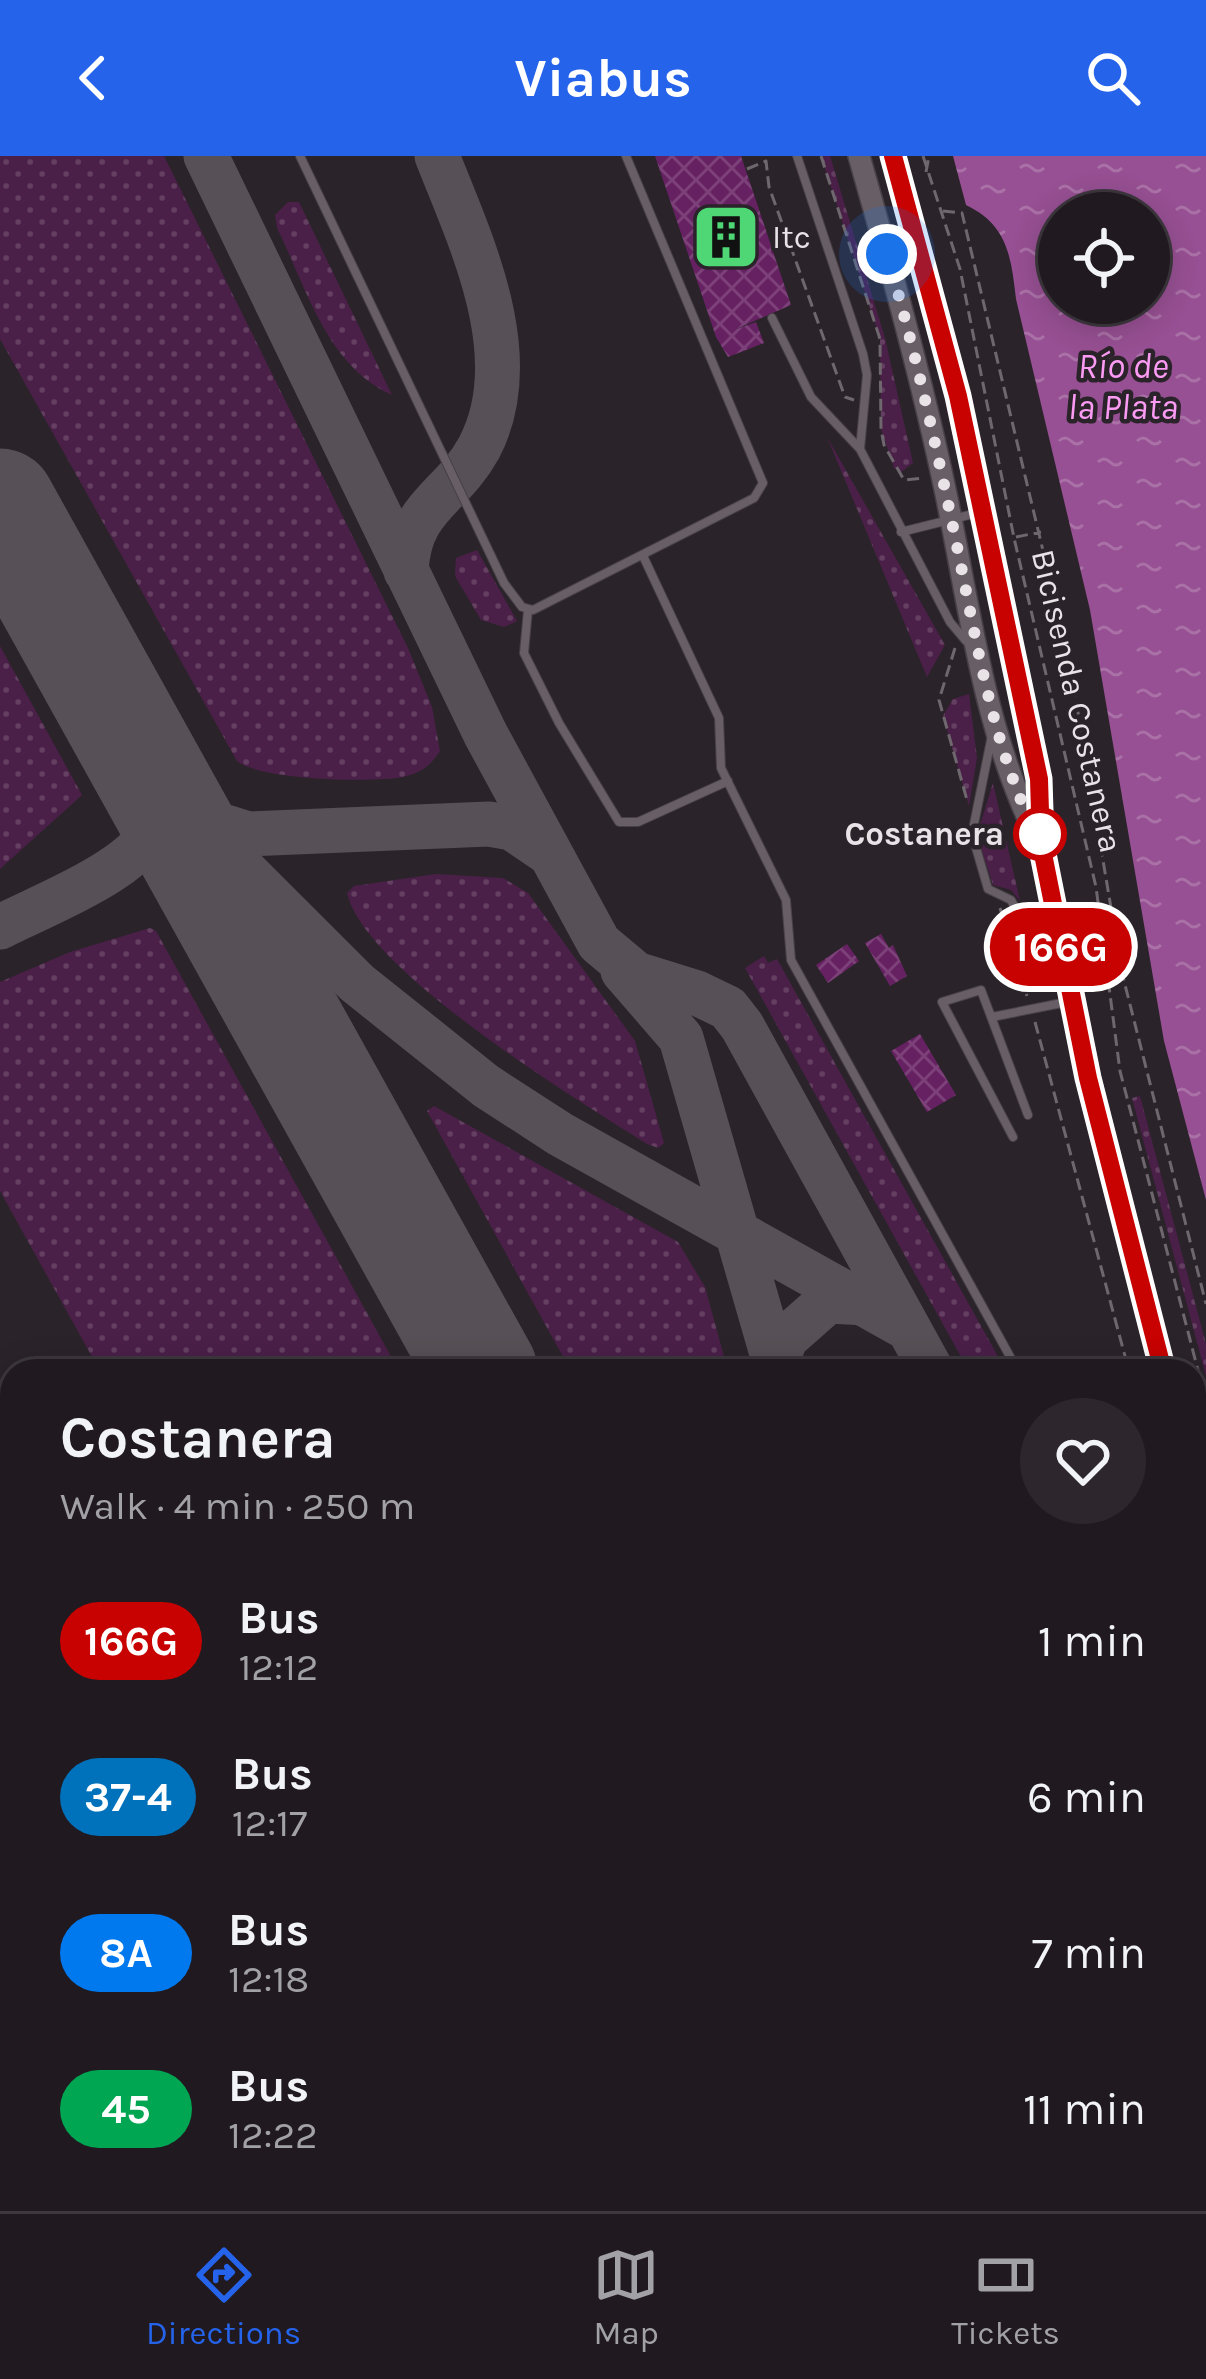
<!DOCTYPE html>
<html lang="en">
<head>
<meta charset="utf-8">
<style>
	body { margin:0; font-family:Karla,sans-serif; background:#2d272d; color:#f1f3f6; height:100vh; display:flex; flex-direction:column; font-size:45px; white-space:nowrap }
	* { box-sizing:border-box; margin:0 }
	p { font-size:39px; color:#a2a1a5 }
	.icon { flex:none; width:66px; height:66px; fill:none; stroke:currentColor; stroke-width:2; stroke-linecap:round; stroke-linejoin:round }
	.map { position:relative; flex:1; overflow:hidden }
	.drawer { position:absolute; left:0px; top:1203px; width:1206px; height:852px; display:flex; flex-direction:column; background:#201a20; border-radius:36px 36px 0 0; box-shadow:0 6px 30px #0003,0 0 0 3px #3d383e }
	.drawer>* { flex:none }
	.badge { padding:0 24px; border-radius:39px; font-size:42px; line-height:78px }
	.buttons { position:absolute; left:1038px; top:36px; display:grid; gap:24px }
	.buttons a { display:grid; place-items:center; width:132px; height:132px; border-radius:50%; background:#201a20; box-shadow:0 6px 30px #0003,0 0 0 3px #3d383e; font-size:60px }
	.you { position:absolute; width:60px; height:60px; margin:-30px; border:9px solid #fff; border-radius:50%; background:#1a73e8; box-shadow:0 0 0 18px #1a73e833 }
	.map>.badge { position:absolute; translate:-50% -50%; box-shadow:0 0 0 6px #fff }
	.round { display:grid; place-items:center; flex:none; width:126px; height:126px; border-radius:63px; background:#2d272d }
	.overview { display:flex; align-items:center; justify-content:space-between; height:204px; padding:0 60px }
	h1 { font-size:57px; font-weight:700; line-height:90px }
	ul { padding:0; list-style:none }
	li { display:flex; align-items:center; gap:36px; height:156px; padding:0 60px }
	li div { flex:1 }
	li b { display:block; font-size:45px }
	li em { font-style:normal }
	li .badge { min-width:132px; font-weight:700; text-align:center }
	header { display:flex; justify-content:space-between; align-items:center; height:156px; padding:0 60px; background:#2563eb; color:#fff; font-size:54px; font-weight:700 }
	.dock { display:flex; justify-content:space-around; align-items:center; height:168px; border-top:3px solid #3d383e; background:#201a20; font-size:33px; color:#a2a1a5 }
	.dock a { display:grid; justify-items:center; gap:6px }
	.dock .on { color:#2563eb }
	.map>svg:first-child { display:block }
	.grass { fill:url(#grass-dots) }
	.water { fill:url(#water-ripples); fill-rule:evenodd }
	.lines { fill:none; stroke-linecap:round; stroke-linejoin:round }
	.taxiway { stroke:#575056; stroke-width:45 }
	.runway { stroke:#575056; stroke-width:111 }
	.building { fill:url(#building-cross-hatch) }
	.lane-casing { stroke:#474046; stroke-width:10 }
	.secondary-casing { stroke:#474046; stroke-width:24 }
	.highway-casing { stroke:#474046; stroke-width:30 }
	.path { stroke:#6e676d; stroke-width:3; stroke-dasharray:12 6; stroke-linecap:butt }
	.lane { stroke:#675e66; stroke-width:8 }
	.secondary { stroke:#675e66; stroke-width:21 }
	.highway { stroke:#a667a1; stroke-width:27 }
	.rail { stroke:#837c82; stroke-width:4.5 }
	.line-casing { stroke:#fff; stroke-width:27 }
	.line { stroke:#c70201; stroke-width:18 }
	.walk { stroke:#e9e3e8; stroke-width:12; stroke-dasharray:0 21.6 }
	.stop-dot { fill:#fff; stroke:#c70201; stroke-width:6 }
	.labels { text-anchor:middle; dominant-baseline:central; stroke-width:9; stroke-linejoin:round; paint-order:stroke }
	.poi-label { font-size:33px; fill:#e9e3e8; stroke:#2b232a; text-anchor:start }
	.street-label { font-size:33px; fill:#e9e3e8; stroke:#2b232a }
	.stop-label { font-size:33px; font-weight:bold; fill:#e9e3e8; stroke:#2b232a; text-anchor:end }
	.water-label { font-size:36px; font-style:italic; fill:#fb9bf4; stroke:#2b232a }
</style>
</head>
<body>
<header><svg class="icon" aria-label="back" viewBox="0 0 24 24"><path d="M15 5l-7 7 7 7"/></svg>Viabus<svg class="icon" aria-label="search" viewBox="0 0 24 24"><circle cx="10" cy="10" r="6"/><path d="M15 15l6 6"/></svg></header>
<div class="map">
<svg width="1206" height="2055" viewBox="0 0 1206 2055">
	<defs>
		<pattern id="grass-dots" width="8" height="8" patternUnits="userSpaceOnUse" patternTransform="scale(3)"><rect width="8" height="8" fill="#4a1f48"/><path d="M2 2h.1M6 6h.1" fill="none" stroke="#643f62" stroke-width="1.8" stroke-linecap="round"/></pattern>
		<pattern id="water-ripples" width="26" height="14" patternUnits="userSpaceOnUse" patternTransform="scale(3)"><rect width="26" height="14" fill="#975093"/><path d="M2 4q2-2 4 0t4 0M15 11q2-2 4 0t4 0" fill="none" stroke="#aa71a7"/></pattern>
		<pattern id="building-cross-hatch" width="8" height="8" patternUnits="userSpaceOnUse" patternTransform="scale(3)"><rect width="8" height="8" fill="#662163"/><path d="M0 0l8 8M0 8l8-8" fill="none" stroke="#7c4179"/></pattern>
	</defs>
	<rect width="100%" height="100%" fill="#2b232a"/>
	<path class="grass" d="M0,0H164L408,492L432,551L440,595C430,610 421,617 403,621C372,627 259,624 237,605L0,183Z
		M821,0H830L885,182L913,307L901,316L894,312L881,273L880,183Z
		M288,46H299L392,239C327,210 307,133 277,72L275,59Z
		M827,281L945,489L927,521Z
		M477,394L517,465L504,471L481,464L455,420L456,402Z
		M0,490L82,639L0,713Z
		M969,538L977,602L969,650L943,560L953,543Z
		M993,627L1020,745L1011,734L993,729L977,679Z
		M436,718L503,722L528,737L635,885L664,987L658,992L647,988C578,944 365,815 347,737L354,730Z
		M150,772L156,775L399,1215H100L0,1035V826L70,796Z
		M764,800L768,807L777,803L1006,1215H969L745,812Z
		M1140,940L1206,1188V1220L1132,942Z
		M434,950L678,1086L705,1131L728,1215H571L427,955Z
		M1194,1665L1206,1710V1844L1194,1799Z
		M567,2043H858L865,2055H563L570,2049Z"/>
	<path class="water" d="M953,0H1206V1044L1164,885L1090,454L1016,143C1011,101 1008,69 966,49ZM1059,57H1149V147H1059Z"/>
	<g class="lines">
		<path class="taxiway" d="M206,0L486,579L599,787L636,818L697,837L728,852L742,870L932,1215
			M406,415C409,349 451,343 479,292C527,201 471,86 437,0
			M182,652L357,827L486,930L560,978L904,1170
			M197,662L248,678L489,668L512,672L546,695
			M0,771C40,750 150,710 156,661C158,646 152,630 148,615
			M623,815L681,882L777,1215
			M776,1210L785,1183L828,1145L868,1147
			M0,1355L12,1377
			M1194,1922L1206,1965
			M300,2043L307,2055
			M435,2043L439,2055"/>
		<path class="runway" d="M0,348L482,1215
			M944,2043L951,2055"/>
	</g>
	<path class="building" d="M655,0H741L791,149L734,174L756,166L764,187L728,201L716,181Z
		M881,778L889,792L893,789L907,820L890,830L865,787Z
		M847,788L859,805L828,827L816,809Z
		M920,878L956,939L927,956L891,895Z
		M0,1573L12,1594V1766L0,1743Z
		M176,2043H262L269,2055H183Z"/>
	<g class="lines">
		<g class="lane-casing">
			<path id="lane" d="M300,0L504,427L522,451L533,454L754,342L763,327L626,0
				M797,0L863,198L867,219L860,293L950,466L966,485
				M772,162L811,241L860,293
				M901,376L981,356
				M644,402L719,562L721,612L786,744L791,804L1018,1215
				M528,454L524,497L559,567L619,666H638L728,625
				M991,584L972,678L988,733L1011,744L1036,791L1058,808
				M992,861L1072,845
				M1013,981L942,846L981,834L1028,959
				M1194,1631L1206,1676
				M0,1767L12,1787
				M162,2043L169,2055"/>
		</g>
		<g class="secondary-casing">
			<path id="secondary" d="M859,0C891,112 922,224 946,338C970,453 984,577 1038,683
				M893,0L958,240L1038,623L1041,688L1082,892L1163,1215
				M1194,1333L1206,1380"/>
		</g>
		<g class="highway-casing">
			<path id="highway" d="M0,1837L12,1856
				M108,2043L113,2055"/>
		</g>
		<path class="path" d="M821,0L880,183L881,273L884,289L904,324L923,322
			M923,0L960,113L1014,382L1096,731L1120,915L1206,1245
			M747,13L766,5L769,31L845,241L854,244
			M926,16L929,0
			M943,55L962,57L1069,503L1122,817L1206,1148
			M1016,381L1041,376
			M955,492L939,544L967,644
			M1000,752L1027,840
			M1035,866L1129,1215
			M1194,1458L1206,1500"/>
		<use href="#lane" class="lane"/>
		<use href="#secondary" class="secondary"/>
		<use href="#highway" class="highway"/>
		<path class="rail" d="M0,1936L12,1958
			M74,2043L79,2055"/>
	</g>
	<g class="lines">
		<g class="line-casing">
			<path id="line" d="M893,0L958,240L1039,623L1041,688L1088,922L1163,1215"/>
		</g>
		<use href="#line" class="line"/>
		<path class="walk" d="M887,98C916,197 938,298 959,400C979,498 995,599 1041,688L1040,678"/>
	</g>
	<defs>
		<g id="building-square" transform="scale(3.45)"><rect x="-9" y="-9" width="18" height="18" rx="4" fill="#4fd675" stroke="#2b232a"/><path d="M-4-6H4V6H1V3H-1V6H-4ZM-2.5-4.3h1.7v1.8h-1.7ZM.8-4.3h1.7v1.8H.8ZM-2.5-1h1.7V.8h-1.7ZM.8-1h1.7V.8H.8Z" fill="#111"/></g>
	</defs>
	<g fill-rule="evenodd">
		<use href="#building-square" x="726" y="81"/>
	</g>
	<circle class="stop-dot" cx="1040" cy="678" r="24"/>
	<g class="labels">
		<g class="poi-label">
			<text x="772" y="81">Itc</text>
		</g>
		<g class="street-label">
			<text transform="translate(1077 545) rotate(77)">Bicisenda Costanera</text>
		</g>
		<g class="stop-label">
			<text x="1004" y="678">Costanera</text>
		</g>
		<g class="water-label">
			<text x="1123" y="210">Río de<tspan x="1123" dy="41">la Plata</tspan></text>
		</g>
	</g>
</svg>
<div class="buttons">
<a><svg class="icon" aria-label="locate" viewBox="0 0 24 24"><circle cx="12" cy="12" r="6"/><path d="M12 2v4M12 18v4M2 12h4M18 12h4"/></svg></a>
</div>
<div class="you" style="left:887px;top:98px"></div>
<b class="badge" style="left:1061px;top:791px;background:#c70201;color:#fff">166G</b>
<section class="drawer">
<div class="overview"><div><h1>Costanera</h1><p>Walk · 4 min · 250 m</p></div><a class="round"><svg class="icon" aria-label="heart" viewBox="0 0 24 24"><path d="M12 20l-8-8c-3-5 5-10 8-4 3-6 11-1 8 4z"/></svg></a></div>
<ul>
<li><span class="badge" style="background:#c70201;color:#fff">166G</span><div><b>Bus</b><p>12:12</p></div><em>1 min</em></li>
<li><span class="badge" style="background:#0072bc;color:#fff">37-4</span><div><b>Bus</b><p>12:17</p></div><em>6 min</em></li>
<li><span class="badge" style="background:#0079ef;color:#fff">8A</span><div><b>Bus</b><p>12:18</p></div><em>7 min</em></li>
<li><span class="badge" style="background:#00a651;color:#fff">45</span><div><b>Bus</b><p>12:22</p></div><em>11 min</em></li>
</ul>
</section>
</div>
<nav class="dock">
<a class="on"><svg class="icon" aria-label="directions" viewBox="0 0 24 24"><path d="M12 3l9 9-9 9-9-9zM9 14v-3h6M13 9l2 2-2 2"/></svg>Directions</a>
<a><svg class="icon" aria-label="map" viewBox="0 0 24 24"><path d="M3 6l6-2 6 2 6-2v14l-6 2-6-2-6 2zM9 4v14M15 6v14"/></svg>Map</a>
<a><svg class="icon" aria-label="tickets" viewBox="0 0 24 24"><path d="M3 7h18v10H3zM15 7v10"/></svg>Tickets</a>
</nav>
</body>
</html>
